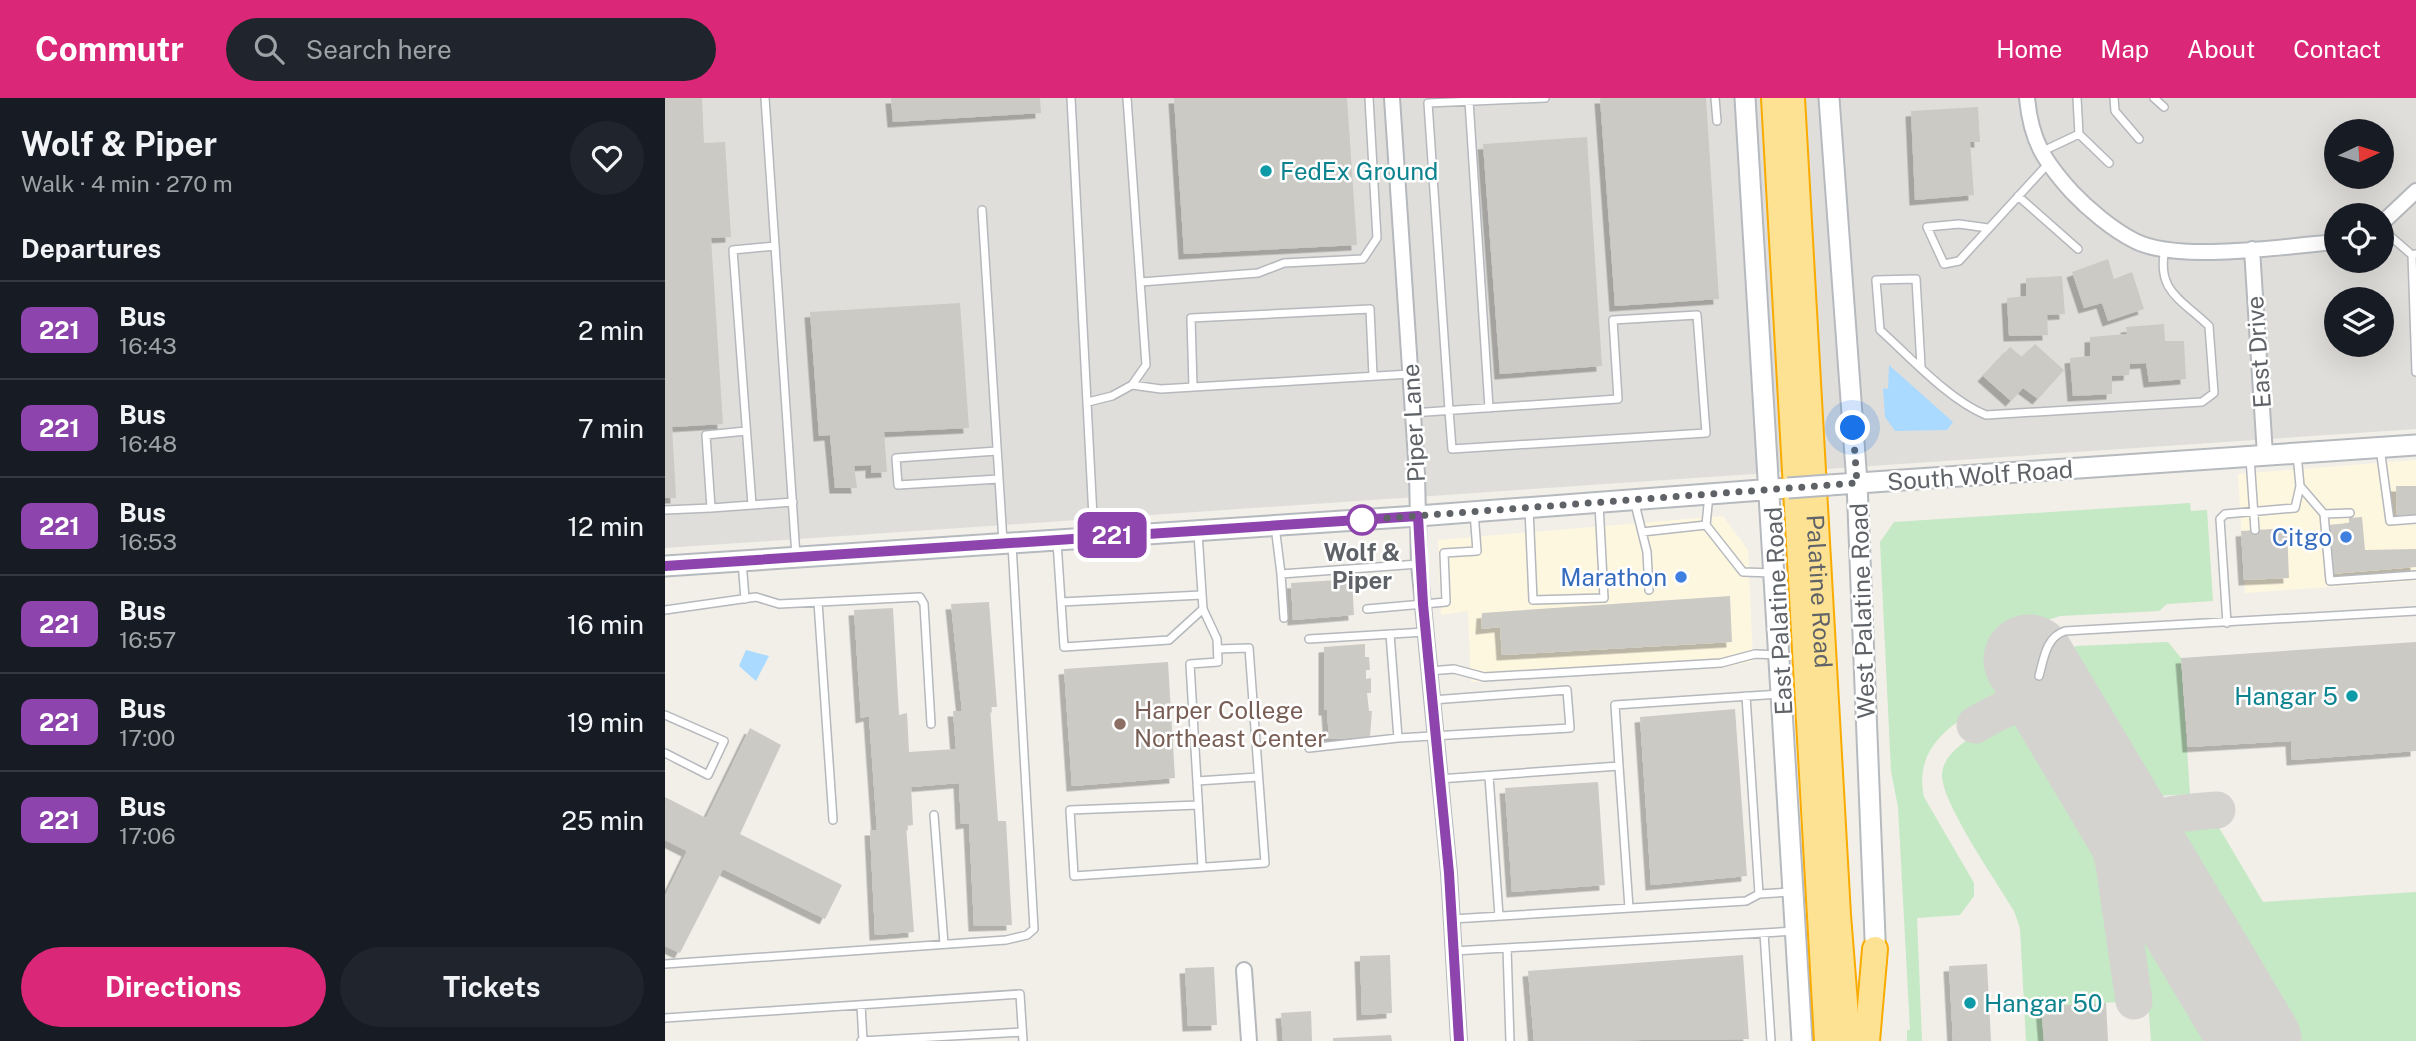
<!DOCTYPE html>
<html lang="en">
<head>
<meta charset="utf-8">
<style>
	body { margin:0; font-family:"Public Sans",sans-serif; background:#20242c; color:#f1f3f6; height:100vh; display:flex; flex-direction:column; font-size:26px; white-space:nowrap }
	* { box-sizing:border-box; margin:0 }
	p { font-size:23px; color:#9ea1a6 }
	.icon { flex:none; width:38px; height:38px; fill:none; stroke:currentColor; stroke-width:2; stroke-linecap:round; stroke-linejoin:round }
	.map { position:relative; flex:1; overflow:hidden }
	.sheet { display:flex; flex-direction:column; background:#171b24; width:665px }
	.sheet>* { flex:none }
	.badge { padding:0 14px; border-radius:10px; font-size:24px; line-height:46px }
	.needle { width:46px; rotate:86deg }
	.tools { position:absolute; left:1659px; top:21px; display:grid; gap:14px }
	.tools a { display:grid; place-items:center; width:70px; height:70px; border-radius:50%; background:#171b24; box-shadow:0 7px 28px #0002; font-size:35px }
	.you { position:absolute; width:35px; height:35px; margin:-18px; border:5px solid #fff; border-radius:50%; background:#1a73e8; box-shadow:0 0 0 10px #1a73e833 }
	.map>.badge { position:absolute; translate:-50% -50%; box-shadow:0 0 0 4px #fff }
	h2 { padding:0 21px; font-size:26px; line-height:63px }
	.round { display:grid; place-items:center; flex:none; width:74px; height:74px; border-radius:37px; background:#20242c }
	.headline { display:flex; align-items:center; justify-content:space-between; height:119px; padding:0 21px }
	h1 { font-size:33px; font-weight:700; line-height:52px }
	.primary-button { display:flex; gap:14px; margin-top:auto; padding:14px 21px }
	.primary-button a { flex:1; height:80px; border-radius:42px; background:#db2777; color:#fff; font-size:28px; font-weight:700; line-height:80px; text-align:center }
	.primary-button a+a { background:#20242c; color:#f1f3f6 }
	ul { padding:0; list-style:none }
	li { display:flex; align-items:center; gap:21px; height:98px; padding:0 21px; border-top:2px solid #363941 }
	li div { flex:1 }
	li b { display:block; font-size:26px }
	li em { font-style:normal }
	li .badge { min-width:77px; font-weight:700; text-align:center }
	header { display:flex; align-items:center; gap:42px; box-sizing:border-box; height:98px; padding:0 35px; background:#db2777; color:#fff }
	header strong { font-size:33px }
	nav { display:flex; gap:38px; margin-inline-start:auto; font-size:24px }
	.search { width:490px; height:63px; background:#20242c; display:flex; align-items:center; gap:18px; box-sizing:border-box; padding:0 24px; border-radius:38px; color:#9ea1a6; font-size:26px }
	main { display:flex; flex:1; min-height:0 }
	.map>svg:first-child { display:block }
	.commercial { fill:#fef7e0 }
	.industrial { fill:#e0deda; fill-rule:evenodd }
	.green { fill:#c5e8c5 }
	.water { fill:#aadaff }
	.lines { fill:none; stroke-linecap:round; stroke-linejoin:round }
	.taxiway { stroke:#d4d3d0; stroke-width:37 }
	.runway { stroke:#d4d3d0; stroke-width:91 }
	.building { fill:#cccac5; filter:url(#shadow) }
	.lane-casing { stroke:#b5b8bc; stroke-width:10 }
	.street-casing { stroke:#b5b8bc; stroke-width:18 }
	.secondary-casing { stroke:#b6babf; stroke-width:23 }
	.highway-casing { stroke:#f9ab00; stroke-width:28 }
	.lane { stroke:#fff; stroke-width:7 }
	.street { stroke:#fff; stroke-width:14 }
	.secondary { stroke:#fff; stroke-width:19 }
	.highway { stroke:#fde293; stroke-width:24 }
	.secondary-bridge-casing { stroke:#b6babf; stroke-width:23; stroke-linecap:butt }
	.secondary-bridge { stroke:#fff; stroke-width:19 }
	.line-casing { stroke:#fff; stroke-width:16 }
	.line { stroke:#8e44ad; stroke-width:10 }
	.walk { stroke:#5f6368; stroke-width:7; stroke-dasharray:0 12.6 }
	.culture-dot { fill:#0f9aa8; stroke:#fff; stroke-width:2.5 }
	.stop-dot { fill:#fff; stroke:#8e44ad; stroke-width:3.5 }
	.shop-dot { fill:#3f7fe0; stroke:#fff; stroke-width:2.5 }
	.education-dot { fill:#8d6e63; stroke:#fff; stroke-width:2.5 }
	.labels { text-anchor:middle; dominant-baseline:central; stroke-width:5; stroke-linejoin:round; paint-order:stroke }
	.culture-label { font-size:24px; fill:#0d838f; stroke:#fff; text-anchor:start }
	.street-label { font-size:24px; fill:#5f6368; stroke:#fff }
	.shop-label { font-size:24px; fill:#366cbe; stroke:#fff; text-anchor:end }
	.stop-label { font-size:24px; font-weight:bold; fill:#5f6368; stroke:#fff }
	.education-label { font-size:24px; fill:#785e54; stroke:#fff; text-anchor:start }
</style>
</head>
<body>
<header>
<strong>Commutr</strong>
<div class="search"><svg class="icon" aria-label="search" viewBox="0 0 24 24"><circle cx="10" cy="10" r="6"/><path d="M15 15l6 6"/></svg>Search here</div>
<nav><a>Home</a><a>Map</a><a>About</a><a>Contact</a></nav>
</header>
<main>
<section class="sheet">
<div class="headline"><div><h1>Wolf &amp; Piper</h1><p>Walk · 4 min · 270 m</p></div><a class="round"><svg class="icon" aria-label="heart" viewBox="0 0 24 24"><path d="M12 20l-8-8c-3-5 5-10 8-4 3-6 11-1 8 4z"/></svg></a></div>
<h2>Departures</h2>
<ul>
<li><span class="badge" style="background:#8e44ad;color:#fff">221</span><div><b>Bus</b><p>16:43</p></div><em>2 min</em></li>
<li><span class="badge" style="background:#8e44ad;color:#fff">221</span><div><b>Bus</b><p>16:48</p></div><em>7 min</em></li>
<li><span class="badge" style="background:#8e44ad;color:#fff">221</span><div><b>Bus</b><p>16:53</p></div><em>12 min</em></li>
<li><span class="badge" style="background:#8e44ad;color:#fff">221</span><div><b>Bus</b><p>16:57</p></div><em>16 min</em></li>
<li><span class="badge" style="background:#8e44ad;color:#fff">221</span><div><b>Bus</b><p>17:00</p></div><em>19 min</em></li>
<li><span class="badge" style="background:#8e44ad;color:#fff">221</span><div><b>Bus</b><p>17:06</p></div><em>25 min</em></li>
</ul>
<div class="primary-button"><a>Directions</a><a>Tickets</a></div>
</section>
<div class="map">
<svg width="1751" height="943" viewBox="0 0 1751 943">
	<defs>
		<filter id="shadow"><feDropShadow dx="-5.5" dy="5.5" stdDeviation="0" flood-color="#0004"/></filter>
	</defs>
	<rect width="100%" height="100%" fill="#f1efe8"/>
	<path class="commercial" d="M1751,362V483L1580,495L1573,376Z
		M1058,418L1083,452L1088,563L1058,570L806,584L803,513L776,517L773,442Z"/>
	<path class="industrial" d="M0,0H1751V331L0,450ZM1671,33H1717V79H1671ZM1671,117H1717V163H1671ZM1671,201H1717V247H1671Z"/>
	<path class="green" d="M1525,405L1526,413L1542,412L1548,503L1502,506L1494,513L1395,518L1382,522L1365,540V575L1359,585C1313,613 1245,635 1259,699L1309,785V798L1295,817L1252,820L1257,943H1242V932H1245L1233,709L1226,673L1215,444L1229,424Z
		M1503,544L1516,560L1525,696L1478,699L1464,694L1395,584C1392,567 1395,556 1411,548Z
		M1350,620L1365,621L1384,631L1396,645L1432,705L1463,892L1455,904L1377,908L1379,943H1361L1355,830L1349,813C1332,784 1278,707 1277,678C1276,650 1326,626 1350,620Z
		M1553,728L1598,804L1751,794V943H1608L1498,757L1497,748L1508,731Z
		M1459,750L1574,943H1486L1483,902L1475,897L1455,772Z"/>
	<path class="water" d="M1224,267L1288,324L1282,332L1230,333L1220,319L1218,290L1223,291Z
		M81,552L104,558L91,583L74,568Z"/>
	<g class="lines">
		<path class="taxiway" d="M1310,627C1348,606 1362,595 1400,622
			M1437,685L1469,903
			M1447,759C1454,716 1519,715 1552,712"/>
		<path class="runway" d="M1364,562L1591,943"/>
	</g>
	<path class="building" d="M0,0H37L39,45L60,44L66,139L46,140L58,326L7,329L11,400H0Z
		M226,0H375L376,15L228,24Z
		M509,0H682L692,147L519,156Z
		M935,0H1041L1054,201L950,208Z
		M1313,9L1315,44H1305L1309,97L1250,102L1246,13Z
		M922,39L937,268L835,276L818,46Z
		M1443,161L1449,181L1467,174L1479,211L1443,223L1437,205L1419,210L1407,174Z
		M1397,178L1400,216L1382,217L1383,237L1344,238L1342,200L1361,198V180Z
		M295,205L304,330L219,334L222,374L206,375V367L189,368L192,390H170L165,337L154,338L145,214Z
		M1499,226L1500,243H1519L1521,281L1484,284L1481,265L1465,266L1464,277L1447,278V296L1408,298L1405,260L1425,258V239L1462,236L1461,229Z
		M1370,246L1399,272L1373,301L1358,290L1346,303L1318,278L1345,249L1357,259Z
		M1731,388H1751V417L1732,418Z
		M1697,419L1700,452L1751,451V469L1666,476L1663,427L1684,425V420Z
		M1622,430L1624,480L1579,482L1576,433Z
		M687,481L689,517L628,522L626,485Z
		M1065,498L1067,544L837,557L835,529L816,531L817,515Z
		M324,504L332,609H325L333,723H341L347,827L309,828L304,725L296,726L294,685L246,689L248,727L241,728L249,834L210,837L205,732H212L204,618L196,620L189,512L228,510L234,617L242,615L244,654L291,651L288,613H297L286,506Z
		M1751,544V653L1627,662L1626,643L1523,649L1516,560Z
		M700,546V559H704L705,572H701V581L706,580V595H702L704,613H707L705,639L664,641L662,612H659V549Z
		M503,564L510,680L407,688L399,571Z
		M1070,611L1082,778L986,787L975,619Z
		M85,630L116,647L75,736L177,787L160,821L58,771L15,855L0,848V798L22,753L0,742V699L41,720Z
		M933,684L940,787L847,794L840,690Z
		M725,857L727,915L697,917L695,858Z
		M1078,857L1084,941L869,943L863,873Z
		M1322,866L1326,943H1288L1284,868Z
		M549,869L552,927L523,928L520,870Z
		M1441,905L1443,943H1379L1376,908Z
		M646,913L647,943H618L616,915Z
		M726,937L727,943H668V940Z"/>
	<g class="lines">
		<g class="lane-casing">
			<path id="lane" d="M100,0L131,458
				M406,0L429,438
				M462,0L481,267L467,287
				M1050,0L1052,23
				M1412,0L1414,36
				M1449,0L1450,13L1474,41
				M1489,0L1499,9
				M804,3L824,310
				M1376,54L1414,36L1444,65
				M1353,98L1413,151
				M317,112L338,444
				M1323,130L1294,126L1262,129L1279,166L1294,163L1382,67
				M1717,131L1747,157L1750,156
				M110,148L68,152L87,407L128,404
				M1747,157L1751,274
				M476,184L593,175L619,165L698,161L712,140L704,0
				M1256,268L1251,181L1211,182L1215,232C1245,259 1284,302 1321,317L1537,304L1549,295L1544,228C1516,201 1491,193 1500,151
				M528,289L526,220L705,211L708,278
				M423,304L447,298L467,287L496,291L745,276
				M748,315C816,310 884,306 953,301L948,222L1032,217L1041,335L787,351L784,312L763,5L880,0
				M81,333L41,337L46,410L87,407
				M1715,350L1725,423L1751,421
				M332,353L231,360L233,387L334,381
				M1585,360L1590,432
				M1635,388L1659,416L1665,483L1751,477
				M969,402L982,454L984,492
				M864,410L868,502L939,500L934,406
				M0,412L46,410
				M1659,416L1685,415
				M1041,427L1044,397
				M610,428L616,476
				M977,434L1041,427L1078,474L1108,475
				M533,435L538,511
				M392,444L399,549L504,542L538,511L552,541L553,564L525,566L537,768
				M77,463L80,501
				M153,504L168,722
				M396,504L537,497
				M702,511L781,504L779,455L812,453L809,414
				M0,512L91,499L114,506L255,499L259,506L266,626
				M619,520L616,476L754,466
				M1562,525L1555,421L1560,416L1630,410L1635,388L1632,356
				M725,536L733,640L905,630L902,592L767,602
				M644,541L760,534
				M764,573L789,571L819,579L1056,565L1090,556L1113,557
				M1374,578C1379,560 1381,539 1400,533L1751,513
				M1081,598L1094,796L1126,794
				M0,617L59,643L43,677L0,655
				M644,650L733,640
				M954,668L964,810
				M824,678L834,818
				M774,681L954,668L950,607L1116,596
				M532,683L593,679
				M533,707L405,712L409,778L600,765L584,550L553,551
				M269,717L279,846
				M787,821L1081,803L1094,796
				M1099,835L1106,943
				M842,850L845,943
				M789,853L1131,833
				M0,866L341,842L362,837L369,831L347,446
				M196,907L198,943
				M0,920L355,896L358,943
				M196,943L357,934"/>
		</g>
		<g class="street-casing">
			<path id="street" d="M727,0L752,376L754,466L784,775L794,943
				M1362,0C1366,43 1379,63 1407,94C1423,111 1448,132 1470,143C1513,165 1621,148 1671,144
				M1717,125L1751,93
				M1587,151L1600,357
				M579,872L584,943"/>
		</g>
		<g class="secondary-casing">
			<path id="secondary" d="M1080,0L1137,943
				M1164,0L1192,385L1211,865
				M1164,387L1751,347
				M0,468L753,418L1123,390"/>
		</g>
		<g class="highway-casing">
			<g id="highway">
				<path d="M1109,0L1162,943"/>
				<path id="s1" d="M1127,0L1173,817L1183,943"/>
				<path d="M1202,943L1210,851"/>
			</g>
		</g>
		<use href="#lane" class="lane"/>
		<use href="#street" class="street"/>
		<use href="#secondary" class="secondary"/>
		<use href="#highway" class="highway"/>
		<g class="secondary-bridge-casing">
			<path id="secondary-bridge" d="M1123,390L1164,387"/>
		</g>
		<use href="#secondary-bridge" class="secondary-bridge"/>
	</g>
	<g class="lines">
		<g class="line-casing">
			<path id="line" d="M0,468L753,418L758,506L784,775L794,943"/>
		</g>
		<use href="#line" class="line"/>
		<path class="walk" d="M697,422L1192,385L1188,330"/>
	</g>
	<g class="culture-dot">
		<circle cx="601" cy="73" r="7"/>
		<circle cx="1687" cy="598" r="7"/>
		<circle cx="1305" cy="905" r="7"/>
	</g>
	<circle class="stop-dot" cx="697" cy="422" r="14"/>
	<g class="shop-dot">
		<circle cx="1681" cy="439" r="7"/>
		<circle cx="1016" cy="479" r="7"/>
	</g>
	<circle class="education-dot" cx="455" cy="626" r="7"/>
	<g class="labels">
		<g class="culture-label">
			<text x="615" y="73">FedEx Ground</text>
			<text x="1673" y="598" text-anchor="end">Hangar 5</text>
			<text x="1319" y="905">Hangar 50</text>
		</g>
		<g class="street-label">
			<text transform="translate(1593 254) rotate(-94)">East Drive</text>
			<text transform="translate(748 325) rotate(-93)">Piper Lane</text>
			<text transform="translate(1315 377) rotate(-4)">South Wolf Road</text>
			<text stroke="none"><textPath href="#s1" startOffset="494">Palatine Road</textPath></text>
			<text transform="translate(1113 513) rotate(-93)">East Palatine Road</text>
			<text transform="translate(1197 513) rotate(-92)">West Palatine Road</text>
		</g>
		<g class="shop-label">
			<text x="1667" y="439">Citgo</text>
			<text x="1002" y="479">Marathon</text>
		</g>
		<g class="stop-label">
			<text x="697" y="454">Wolf &amp;<tspan x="697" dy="28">Piper</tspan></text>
		</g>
		<g class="education-label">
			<text x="469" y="612">Harper College<tspan x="469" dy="28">Northeast Center</tspan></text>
		</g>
	</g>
</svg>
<div class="tools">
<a><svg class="needle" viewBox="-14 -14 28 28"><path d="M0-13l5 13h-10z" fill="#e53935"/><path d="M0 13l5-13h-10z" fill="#9ea1a6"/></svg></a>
<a><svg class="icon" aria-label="locate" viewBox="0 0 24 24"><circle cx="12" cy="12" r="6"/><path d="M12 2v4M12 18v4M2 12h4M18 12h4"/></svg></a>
<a><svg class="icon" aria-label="layers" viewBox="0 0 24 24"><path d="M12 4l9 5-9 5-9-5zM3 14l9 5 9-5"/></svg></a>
</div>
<div class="you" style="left:1188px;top:330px"></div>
<b class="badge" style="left:447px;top:437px;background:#8e44ad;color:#fff">221</b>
</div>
</main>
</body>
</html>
